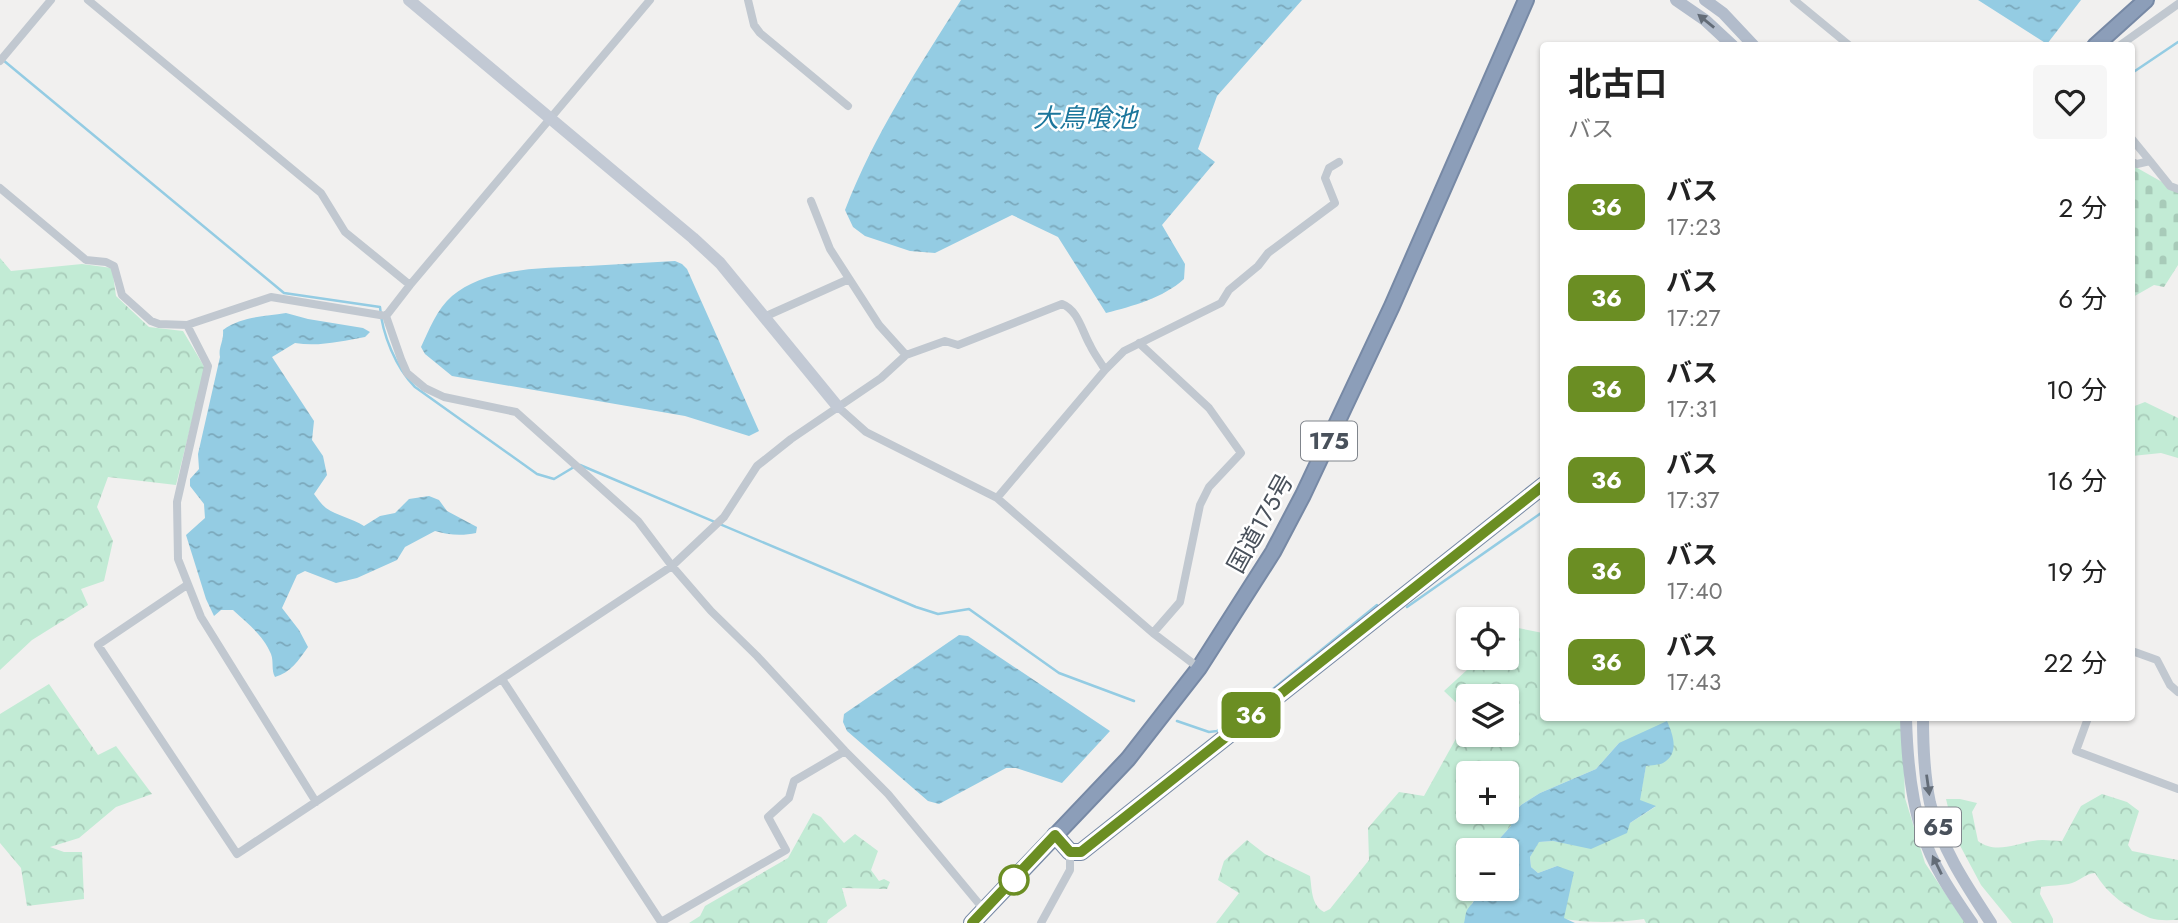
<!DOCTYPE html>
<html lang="ja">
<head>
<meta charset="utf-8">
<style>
	body { margin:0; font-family:Jost,"Noto Sans JP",sans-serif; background:#f6f6f6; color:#222; height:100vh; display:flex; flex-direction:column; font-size:26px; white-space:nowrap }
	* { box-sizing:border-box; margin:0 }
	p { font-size:23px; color:#767676 }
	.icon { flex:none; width:38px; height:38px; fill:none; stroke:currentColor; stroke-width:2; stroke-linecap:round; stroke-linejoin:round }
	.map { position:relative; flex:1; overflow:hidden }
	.panel { position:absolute; left:1540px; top:42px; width:595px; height:679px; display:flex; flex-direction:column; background:#fff; border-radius:7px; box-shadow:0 2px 5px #0004 }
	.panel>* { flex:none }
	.badge { padding:0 14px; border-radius:10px; font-size:24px; line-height:46px }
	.controls { position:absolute; left:1456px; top:607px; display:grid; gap:14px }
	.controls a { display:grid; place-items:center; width:63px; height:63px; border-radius:7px; background:#fff; box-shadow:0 2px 5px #0004; font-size:35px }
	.map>.badge { position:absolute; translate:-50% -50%; box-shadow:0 0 0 4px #fff }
	.round { display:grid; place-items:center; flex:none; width:74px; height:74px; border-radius:7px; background:#f6f6f6 }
	.headline { display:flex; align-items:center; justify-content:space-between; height:119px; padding:0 28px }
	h1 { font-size:33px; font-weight:700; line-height:52px }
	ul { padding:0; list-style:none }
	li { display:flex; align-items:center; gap:21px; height:91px; padding:0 28px }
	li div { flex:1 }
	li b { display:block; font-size:26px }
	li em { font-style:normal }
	li .badge { min-width:77px; font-weight:700; text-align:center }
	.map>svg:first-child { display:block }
	.forest { fill:url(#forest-crowns); fill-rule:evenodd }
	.cemetery { fill:url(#cemetery-stones) }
	.water { fill:url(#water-ripples) }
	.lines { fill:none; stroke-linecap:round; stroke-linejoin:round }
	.stream { stroke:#94cce3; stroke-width:2.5 }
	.highway-casing { stroke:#7789a5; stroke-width:18 }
	.street { stroke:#c1c8d0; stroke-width:8 }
	.secondary { stroke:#c2c9d4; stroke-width:12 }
	.primary { stroke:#b2bccb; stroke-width:12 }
	.highway { stroke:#8c9eb9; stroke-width:14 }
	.oneway { fill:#636c77 }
	.line-casing { stroke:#fff; stroke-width:16 }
	.line { stroke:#6b8e23; stroke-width:10 }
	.stop-dot { fill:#fff; stroke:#6b8e23; stroke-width:3.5 }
	.labels { text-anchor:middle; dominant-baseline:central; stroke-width:5; stroke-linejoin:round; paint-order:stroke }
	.shield { fill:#fff; stroke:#80858c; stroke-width:2 }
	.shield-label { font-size:23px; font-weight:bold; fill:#49515b }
	.street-label { font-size:24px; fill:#49515b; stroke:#fff }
	.water-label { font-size:26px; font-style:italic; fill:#1b769c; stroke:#fff }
</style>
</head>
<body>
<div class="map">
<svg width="2178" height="923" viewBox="0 0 2178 923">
	<defs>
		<pattern id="forest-crowns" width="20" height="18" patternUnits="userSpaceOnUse" patternTransform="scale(1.75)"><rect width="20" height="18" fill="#c2ebd5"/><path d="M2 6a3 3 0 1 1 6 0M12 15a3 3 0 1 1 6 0" fill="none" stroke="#a8cbb9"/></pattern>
		<pattern id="cemetery-stones" width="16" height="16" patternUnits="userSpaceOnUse" patternTransform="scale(1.75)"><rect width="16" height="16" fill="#c2ebd5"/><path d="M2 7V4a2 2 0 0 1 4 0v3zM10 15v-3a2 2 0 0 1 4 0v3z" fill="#a8cbb9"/></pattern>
		<pattern id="water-ripples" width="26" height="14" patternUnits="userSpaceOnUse" patternTransform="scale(1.75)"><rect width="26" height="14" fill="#94cce3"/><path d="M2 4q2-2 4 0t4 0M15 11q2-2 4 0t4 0" fill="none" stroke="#7ba8bb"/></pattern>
	</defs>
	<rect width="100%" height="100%" fill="#f1f0ef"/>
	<path class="forest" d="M0,258L11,271L82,264L112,268L116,296L149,327L183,331L205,368L176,485L108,477L97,507L113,541L104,581L81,589L88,605L32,640L0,670Z
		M2145,402L2178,418V458L2161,453L2132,456V407Z
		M1513,627L1543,633L1544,718H1902L1905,798L1925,863L1965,923H1646L1644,919C1619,923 1588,923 1564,919L1557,866L1538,873L1531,867L1530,857L1538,842L1553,841L1591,848L1655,807L1639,801L1646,766L1663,762L1619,743L1596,769L1540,793L1521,805L1512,815L1511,826L1491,848L1483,850H1468V889H1476C1475,905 1466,908 1466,920L1464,923H1216L1239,893L1218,880L1224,861L1247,840L1265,854L1310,876C1312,889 1311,905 1324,912L1330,909L1369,860L1368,828L1399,792L1424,796L1468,717V735H1507V696H1468V714L1444,691L1480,658H1507V633ZM1468,774H1507V812H1468Z
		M49,684L98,755L116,746L152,794L116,807L79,838L50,847L64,852H82L84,899L27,906L21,868L0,843V714Z
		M2102,794L2127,802L2139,811L2128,845L2132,851L2178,860V920C2169,920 2158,921 2150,918C2128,909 2107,894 2095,873C2085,874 2081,880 2072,883C2063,886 2050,885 2041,887L2040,894L2053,919V923H2012L1981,885L1955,836L1946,799H1960L1977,803L1972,812L1978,841C1995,854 2015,844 2033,841C2042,839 2053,841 2062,841L2081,806Z
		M813,813L821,817L844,843L855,834L878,851L871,870L879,881L884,879L890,882L887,889L842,888L847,906L828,920L827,923H689L700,916L705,906L788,858Z"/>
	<path class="cemetery" d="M2132,165L2178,191V265L2164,287L2154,285L2133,297L2132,300Z"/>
	<path class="water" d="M961,0H1302L1217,96L1198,149L1215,162L1162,225L1185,264L1184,279C1163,298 1133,306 1106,313L1058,237L1012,215L935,253L910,251L865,236L853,227L845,210C874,135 918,68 961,0Z
		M1978,0H2081L2047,44Z
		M675,261L682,264L687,269L759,431L749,436L685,416L452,376L425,354L421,347C429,330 437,309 452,296C486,267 545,268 588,266C617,264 646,263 675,261Z
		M286,313L308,319L363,328L370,332L365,337C342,341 319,347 295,343L272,357L314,421L312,440L323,456L327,475L314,494C317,498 321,504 326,508C337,516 352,518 364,526L380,516L395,513L409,499L429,496L439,500L447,511L477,527L476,533C463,536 447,535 435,531L405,547L397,560L357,578L336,583L305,571L297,575L282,608L299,630L308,647C299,660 290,673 275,677C271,670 274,662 271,654C263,635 248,624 233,610H221L214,616L206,599L186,535L205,518L204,504L190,486V479L199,469L198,454L220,357C218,347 224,342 223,330C242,316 263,317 286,313Z
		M959,635L968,636L1110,731L1062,783L1016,768H1006L939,804L928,801L847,731L843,722L844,714Z
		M1667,721C1673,735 1680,753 1663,763C1659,765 1651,765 1646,766L1640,800L1656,806L1630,823L1627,833L1591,849L1553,841L1539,842L1530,857L1531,867L1538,873L1557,866L1574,872L1564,918L1575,923H1464C1465,920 1465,916 1466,913C1470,902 1475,907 1476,889H1507V850H1483L1491,848L1511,826L1512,815L1521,805L1540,793L1596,769L1619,743Z"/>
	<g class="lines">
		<path class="stream" d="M3,60L284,293L380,307C382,334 396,368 415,387L537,474L554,479L574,467
			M2132,73L2178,42
			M580,465L916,607L938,614L969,609L1059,673L1134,701
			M1407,607L1544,511
			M1177,721L1209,732L1217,731L1253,705L1377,605"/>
		<g class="highway-casing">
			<path id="highway" d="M2095,46L2146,0
				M1055,835L1070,852H1081L1544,485
				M972,923L1128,759L1199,668L1273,552L1303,495L1392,306L1526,0"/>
		</g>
		<path class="street" d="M88,0L321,193L345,232L410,285
			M748,0L754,25L760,33L848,106
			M1794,0L1850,46
			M2119,46L2178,4
			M0,61L51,0
			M2132,139L2150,161
			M2132,162L2137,164L2150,161L2170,186L2178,189
			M0,188L86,260L106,262L114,266L122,295L151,321L159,324L187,325L271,297L386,316
			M386,316L401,359L407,373L425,388L444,397L516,412L638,521L672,566L711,611L757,656L845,751L888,794L985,911
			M386,316L410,285L650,0
			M764,317L849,279
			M187,325L208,366L177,502L178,559L201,617L316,802
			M1139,343L1209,408L1241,453L1209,487L1200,505L1180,602L1153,633
			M906,355L945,341L958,345L1062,304C1078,310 1082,331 1090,345C1094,354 1100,361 1105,370
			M838,407L866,432L997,498L1153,633L1199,668
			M997,498L1105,370L1124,351L1221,303L1229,290L1258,266L1268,253L1335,203L1325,178L1329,168L1339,162
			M187,585L98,645L237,854L672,566L724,517L757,466L791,439L881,378L906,355L879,325L830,249L811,201
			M2132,651L2157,660L2170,685L2178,692
			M502,679L661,922L786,850L768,817L789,798L794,781L845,751
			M2088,718L2076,751L2178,789
			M1041,923L1070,870V852"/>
		<path class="secondary" d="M409,0L693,238L720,263L838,407"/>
		<path class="primary" d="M1676,0L1705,20L1733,46
			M1705,0L1723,13L1754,46
			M1906,718C1907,755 1910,796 1922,832C1932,865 1952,894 1972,923
			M1923,718C1923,746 1924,775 1930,803C1941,848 1966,885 1991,923"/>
		<use href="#highway" class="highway"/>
	</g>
	<defs><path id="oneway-solid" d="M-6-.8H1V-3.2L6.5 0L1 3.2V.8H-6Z" transform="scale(1.75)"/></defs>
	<g class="oneway">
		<use href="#oneway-solid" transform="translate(1706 21) rotate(-141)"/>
		<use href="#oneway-solid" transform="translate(1928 785) rotate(82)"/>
		<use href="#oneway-solid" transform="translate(1937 865) rotate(-116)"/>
	</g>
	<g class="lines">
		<g class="line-casing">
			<path id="line" d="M972,923L1055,835L1070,852H1081L1544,485"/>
		</g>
		<use href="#line" class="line"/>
	</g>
	<circle class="stop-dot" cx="1014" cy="880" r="14"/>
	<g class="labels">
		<g class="shield">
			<rect x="1301" y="421.5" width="56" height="39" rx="5"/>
			<rect x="1915" y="807.5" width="46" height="39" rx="5"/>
		</g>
		<g class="shield-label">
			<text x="1329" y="441">175</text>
			<text x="1938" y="827">65</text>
		</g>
		<g class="street-label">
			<text transform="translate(1260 523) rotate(-61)">国道175号</text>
		</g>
		<g class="water-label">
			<text x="1085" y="118">大鳥喰池</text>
		</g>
	</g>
</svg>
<div class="controls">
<a><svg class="icon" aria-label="locate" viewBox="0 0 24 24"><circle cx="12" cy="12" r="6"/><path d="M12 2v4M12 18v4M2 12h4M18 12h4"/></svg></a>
<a><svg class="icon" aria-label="layers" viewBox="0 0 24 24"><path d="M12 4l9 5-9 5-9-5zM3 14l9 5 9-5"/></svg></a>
<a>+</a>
<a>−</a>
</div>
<b class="badge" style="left:1251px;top:715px;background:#6b8e23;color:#fff">36</b>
<section class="panel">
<div class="headline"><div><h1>北古口</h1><p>バス</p></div><a class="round"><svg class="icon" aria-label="heart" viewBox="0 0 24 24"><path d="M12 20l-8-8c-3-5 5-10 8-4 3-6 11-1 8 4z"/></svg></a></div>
<ul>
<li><span class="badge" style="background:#6b8e23;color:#fff">36</span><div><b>バス</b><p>17:23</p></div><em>2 分</em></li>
<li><span class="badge" style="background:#6b8e23;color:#fff">36</span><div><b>バス</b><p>17:27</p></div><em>6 分</em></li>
<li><span class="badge" style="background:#6b8e23;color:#fff">36</span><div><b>バス</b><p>17:31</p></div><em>10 分</em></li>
<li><span class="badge" style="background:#6b8e23;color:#fff">36</span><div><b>バス</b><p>17:37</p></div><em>16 分</em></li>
<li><span class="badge" style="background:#6b8e23;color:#fff">36</span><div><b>バス</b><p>17:40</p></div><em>19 分</em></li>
<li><span class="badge" style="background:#6b8e23;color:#fff">36</span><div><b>バス</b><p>17:43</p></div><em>22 分</em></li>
</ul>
</section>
</div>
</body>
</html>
